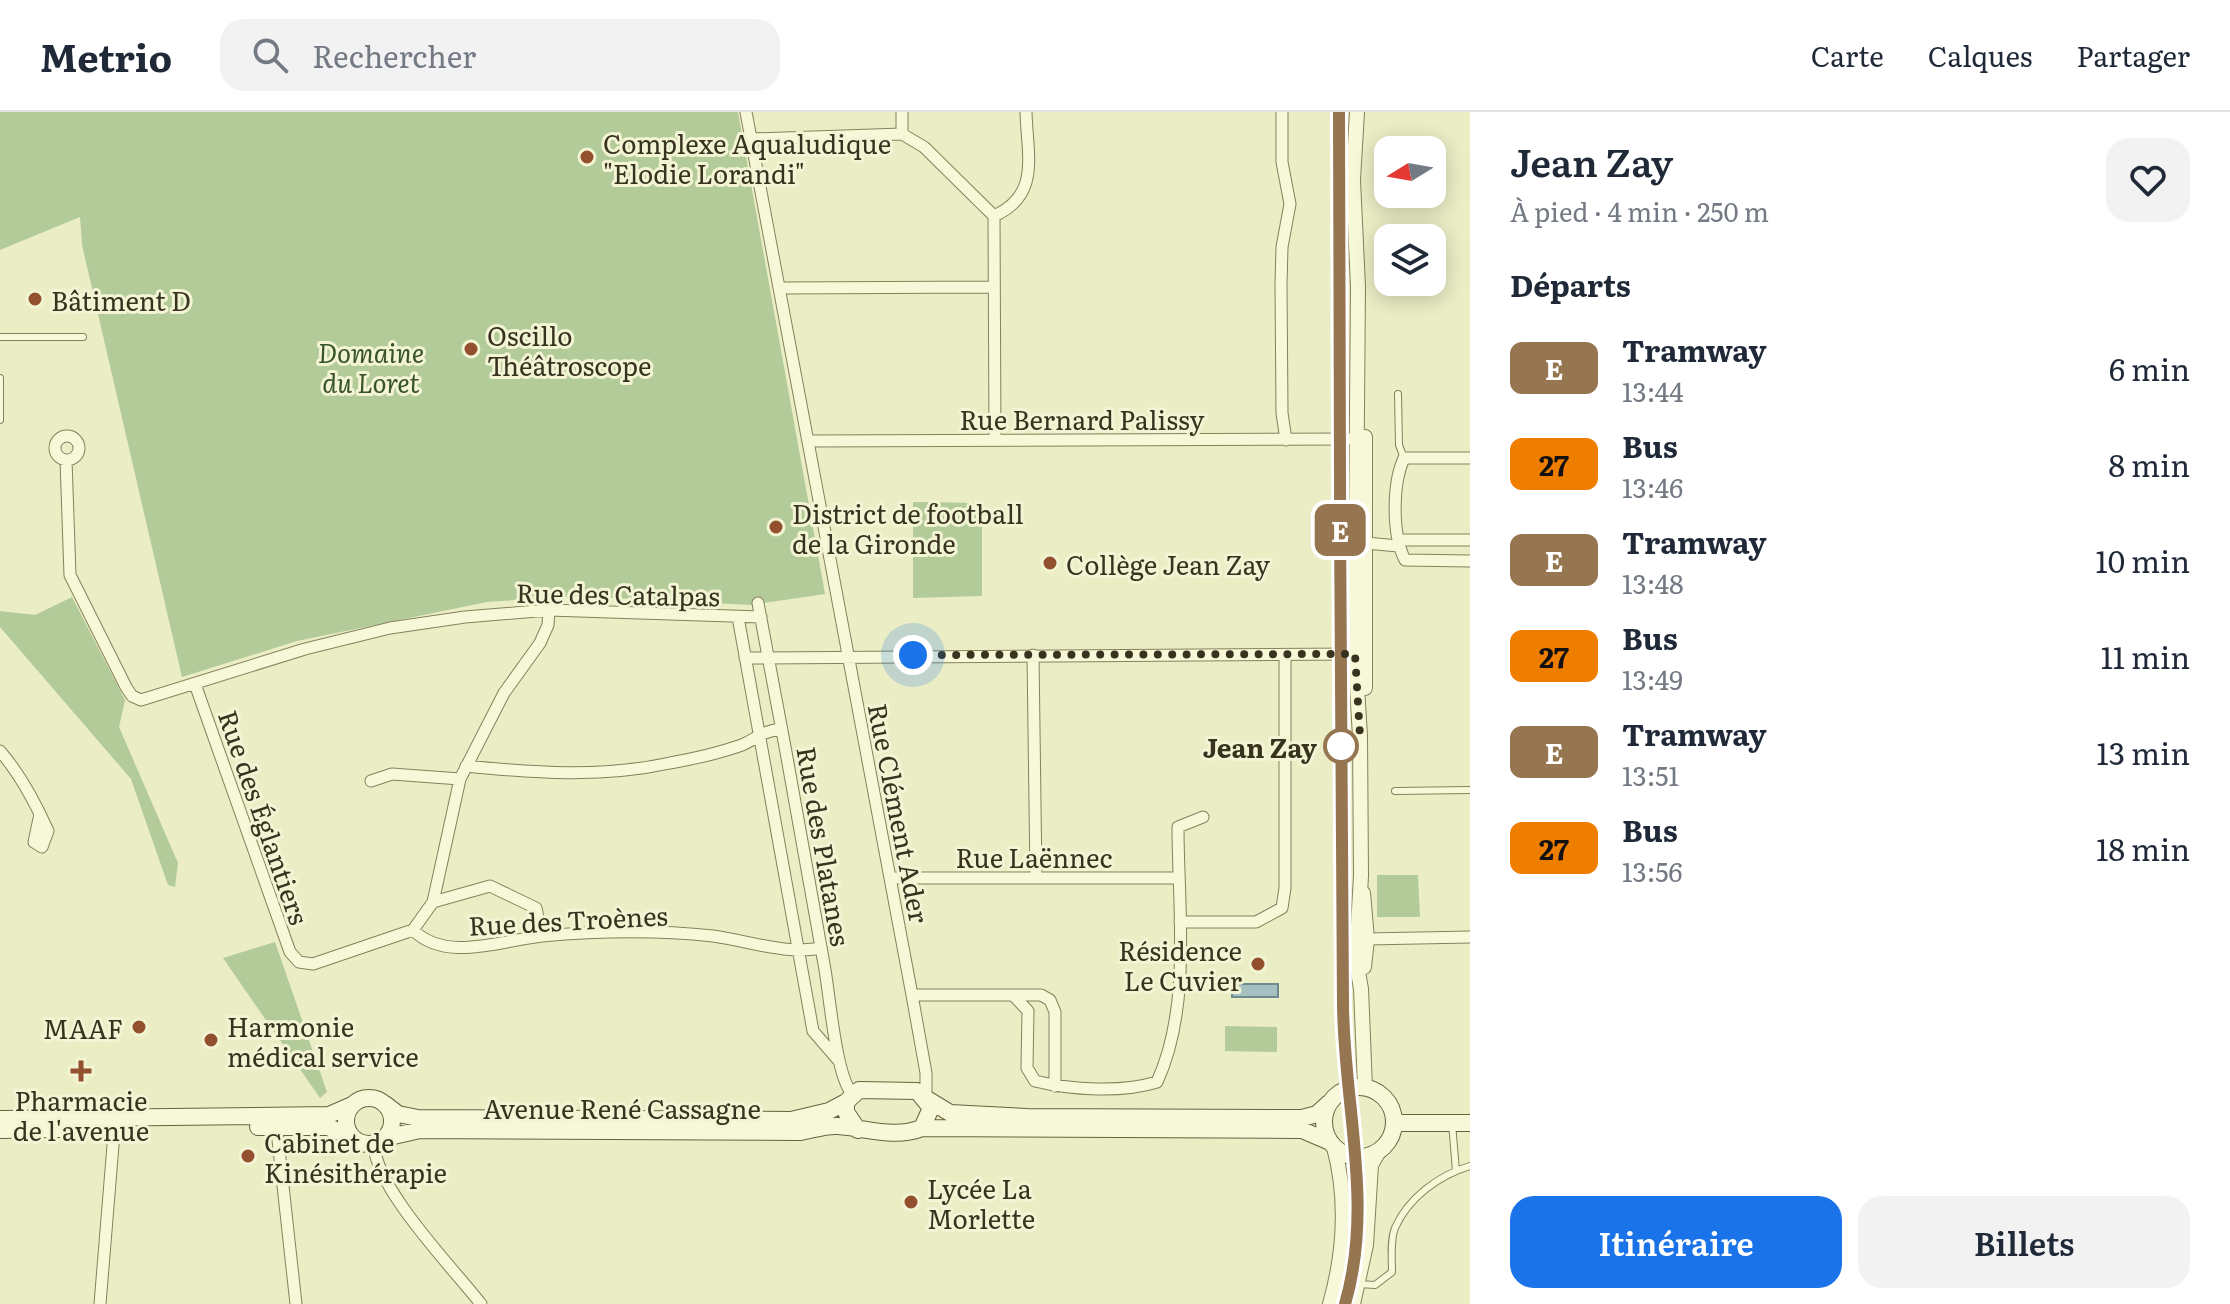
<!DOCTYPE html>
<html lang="fr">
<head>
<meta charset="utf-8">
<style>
	body { margin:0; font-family:Literata,serif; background:#f2f2f3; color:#1f2937; height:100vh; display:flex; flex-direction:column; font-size:30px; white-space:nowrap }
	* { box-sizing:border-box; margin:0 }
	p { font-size:26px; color:#747a83 }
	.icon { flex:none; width:44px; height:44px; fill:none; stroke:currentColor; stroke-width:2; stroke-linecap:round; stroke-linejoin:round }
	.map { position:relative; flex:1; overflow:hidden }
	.drawer { display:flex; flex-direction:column; background:#fff; width:760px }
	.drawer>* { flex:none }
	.badge { padding:0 16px; border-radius:12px; font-size:28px; line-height:52px }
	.needle { width:52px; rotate:259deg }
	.tools { position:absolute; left:1374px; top:24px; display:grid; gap:16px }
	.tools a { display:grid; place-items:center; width:72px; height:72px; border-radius:16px; background:#fff; box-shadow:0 4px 20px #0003; font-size:40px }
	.you { position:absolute; width:40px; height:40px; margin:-20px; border:6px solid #fff; border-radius:50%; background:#1a73e8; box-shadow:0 0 0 12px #1a73e833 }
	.map>.badge { position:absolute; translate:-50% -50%; box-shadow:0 0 0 4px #fff }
	h2 { padding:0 40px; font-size:30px; line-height:72px }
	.round { display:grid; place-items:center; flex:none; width:84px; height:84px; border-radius:24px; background:#f2f2f3 }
	.summary { display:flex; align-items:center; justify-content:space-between; height:136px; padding:0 40px }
	h1 { font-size:38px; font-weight:600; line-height:60px }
	.primary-button { display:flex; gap:16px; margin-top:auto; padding:16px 40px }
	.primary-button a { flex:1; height:92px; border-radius:24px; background:#1a73e8; color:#fff; font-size:32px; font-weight:600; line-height:92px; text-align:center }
	.primary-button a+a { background:#f2f2f3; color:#1f2937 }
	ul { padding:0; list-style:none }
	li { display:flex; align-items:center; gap:24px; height:96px; padding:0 40px }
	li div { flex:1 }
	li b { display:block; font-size:30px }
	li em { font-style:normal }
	li .badge { min-width:88px; font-weight:700; text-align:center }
	header { display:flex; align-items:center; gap:48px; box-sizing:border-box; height:112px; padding:0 40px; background:#fff; border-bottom:2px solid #e0e1e3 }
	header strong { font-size:38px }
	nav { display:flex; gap:44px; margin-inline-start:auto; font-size:28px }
	.search { width:560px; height:72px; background:#f2f2f3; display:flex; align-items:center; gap:20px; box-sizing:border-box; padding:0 28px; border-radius:24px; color:#747a83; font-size:30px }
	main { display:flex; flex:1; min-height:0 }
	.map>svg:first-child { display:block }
	.green { fill:#b3ca99 }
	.water { fill:#a6bfc0; stroke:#6d8b8e; stroke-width:2 }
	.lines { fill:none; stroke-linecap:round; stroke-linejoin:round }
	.service-casing { stroke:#87815b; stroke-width:8 }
	.minor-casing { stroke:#87815b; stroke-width:13 }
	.tertiary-casing { stroke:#87815b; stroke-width:16 }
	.secondary-casing { stroke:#68623f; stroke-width:18 }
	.service { stroke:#f6f8d8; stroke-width:6 }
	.minor { stroke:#f6f8d8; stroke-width:11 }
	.tertiary { stroke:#f6f8d8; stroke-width:14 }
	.secondary { stroke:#f6f8d8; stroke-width:16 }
	.tram { stroke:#37331f; stroke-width:2 }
	.line-casing { stroke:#fff; stroke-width:18 }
	.line { stroke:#967651; stroke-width:12 }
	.walk { stroke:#37331f; stroke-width:8; stroke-dasharray:0 14.4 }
	.poi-dot { fill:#93502e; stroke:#f2f4d4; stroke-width:3 }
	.stop-dot { fill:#fff; stroke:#967651; stroke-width:4 }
	.labels { text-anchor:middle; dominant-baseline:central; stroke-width:6; stroke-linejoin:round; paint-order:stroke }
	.poi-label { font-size:26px; fill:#37331f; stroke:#f2f4d4; text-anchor:start }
	.park-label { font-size:26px; font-style:italic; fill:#385326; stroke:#f2f4d4 }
	.street-label { font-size:26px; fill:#37331f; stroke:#f2f4d4 }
	.stop-label { font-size:26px; font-weight:bold; fill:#37331f; stroke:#f2f4d4; text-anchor:end }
</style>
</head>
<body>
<header>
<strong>Metrio</strong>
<div class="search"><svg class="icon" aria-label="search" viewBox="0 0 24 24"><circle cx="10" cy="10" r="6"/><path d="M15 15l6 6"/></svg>Rechercher</div>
<nav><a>Carte</a><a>Calques</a><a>Partager</a></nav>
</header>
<main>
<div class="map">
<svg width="1470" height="1192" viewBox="0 0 1470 1192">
	<rect width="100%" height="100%" fill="#ebedc5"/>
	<path class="green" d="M0,0H738L825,482L751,493L574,484L487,490L297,529L182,565L82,133L80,105L0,138Z
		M913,390L982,391V484L913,486Z
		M72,485L125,588L119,615L178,751L175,775L168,773L131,667L0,515V499L35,503Z
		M1377,763H1418L1420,805H1377Z
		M275,830L327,980L320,986L223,846Z
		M1225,914L1277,915V940L1225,939Z"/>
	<path class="water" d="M1232,872H1278V885H1232Z"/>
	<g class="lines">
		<g class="service-casing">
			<path id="service" d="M0,225H83
				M0,266V308
				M1398,282L1399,333L1404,346
				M648,501L649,484
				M1395,679L1470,678
				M1452,1011L1456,1059
				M1358,1172L1375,1173L1392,1160C1392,1147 1390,1128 1395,1116C1408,1086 1439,1063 1470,1054"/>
		</g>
		<g class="minor-casing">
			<path id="minor" d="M746,0L912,883L926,961V986
				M902,0V22L924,35L994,104
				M1282,0V50L1290,92L1282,135L1281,173L1282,301L1286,328
				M751,27L902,22
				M780,176L993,175
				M55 336a12 12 0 1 1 24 0a12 12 0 1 1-24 0Z
				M995,328L994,104C1041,83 1027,43 1026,0
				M808,329L1355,327
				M1470,346H1404C1392,372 1392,423 1405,448L1470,449
				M66,348L70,463L126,575L132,584L141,588L305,537L390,516L465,505L549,498L761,505
				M1398,428H1470
				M1366,431L1398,434
				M758,491C781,611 803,732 824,852C830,883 835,961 852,982
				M738,505L813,919L838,948
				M1033,543L1036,766
				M745,546L1355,542
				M195,572L290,840L299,850L313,852L413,818C446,851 503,828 542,824C597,819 658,818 713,824C750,829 785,843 821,836
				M0,639C21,663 35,690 48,719L42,735L34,730L40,702
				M466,654C534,661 602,666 670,651C693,647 719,641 742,633C758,626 760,620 781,617
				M371,669L392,662L460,667
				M890,766H1178
				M433,790L490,774L536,796L542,824
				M1180,810H1256L1282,796L1285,776V544
				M413,818L433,790L460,667L504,581L540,531L548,513L549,498
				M1367,827L1470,825
				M912,883H1041L1050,888L1055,900V974
				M1013,883L1028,899L1027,956L1035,969C1071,978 1122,981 1157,970C1192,894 1178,796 1178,715L1203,705
				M276,1010L296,1192
				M374,1032C375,1076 452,1155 481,1192
				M100,1192L115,1009"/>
		</g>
		<g class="tertiary-casing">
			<path id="tertiary" d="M1357,0L1353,68L1358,174L1355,542L1360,624L1361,764L1356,848L1361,877L1365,975
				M1365,325V576
				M1363,781L1367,827L1364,855
				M1330,1192C1345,1139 1348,1088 1334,1035
				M1353,1192L1366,1133L1371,1053L1379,1039"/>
		</g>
		<g class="secondary-casing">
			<path id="secondary" d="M1324 1010a35 35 0 1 1 70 0a35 35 0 1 1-70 0Z
				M346 1009a23 23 0 1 1 46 0a23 23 0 1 1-46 0Z
				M927,987L950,1001L1027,1005L1302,1006L1317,1002L1329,991
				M385,992L398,1002L418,1006L791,1008L829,999L846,990
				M0,1007L329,1003L352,993
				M1394,1011H1470
				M258,1015H328L352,1025
				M922,1016L1302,1018L1330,1030
				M0,1018L122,1016
				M385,1026L420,1018L800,1020C812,1018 826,1013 838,1014C867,1016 894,1027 922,1016L931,996L917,979L859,978L846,990V1000L858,1018"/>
		</g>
		<use href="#service" class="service"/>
		<use href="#minor" class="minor"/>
		<use href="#tertiary" class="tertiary"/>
		<use href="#secondary" class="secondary"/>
		<path class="tram" d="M1339,0C1340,296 1341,591 1343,887C1344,989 1375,1091 1345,1192"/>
	</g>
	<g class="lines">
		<g class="line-casing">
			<path id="line" d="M1339,0C1339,298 1341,595 1343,893C1344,994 1374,1093 1345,1192"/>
		</g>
		<use href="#line" class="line"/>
		<path class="walk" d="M913,543L1355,542L1360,624L1341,634"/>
	</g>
	<g class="poi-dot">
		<circle cx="587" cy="45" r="8"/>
		<circle cx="35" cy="187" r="8"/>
		<circle cx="471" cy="237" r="8"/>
		<circle cx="776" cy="415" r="8"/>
		<circle cx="1050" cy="451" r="8"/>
		<circle cx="1258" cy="852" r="8"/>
		<circle cx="139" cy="915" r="8"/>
		<circle cx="211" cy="928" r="8"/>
		<path d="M77 947h8v8h8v8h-8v8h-8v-8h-8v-8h8z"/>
		<circle cx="248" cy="1044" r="8"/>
		<circle cx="911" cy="1090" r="8"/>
	</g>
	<circle class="stop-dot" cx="1341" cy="634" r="16"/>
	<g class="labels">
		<g class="poi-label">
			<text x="603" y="30">Complexe Aqualudique<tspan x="603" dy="30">"Elodie Lorandi"</tspan></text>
			<text x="51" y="187">Bâtiment D</text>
			<text x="487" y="222">Oscillo<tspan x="487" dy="30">Théâtroscope</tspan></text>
			<text x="792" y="400">District de football<tspan x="792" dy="30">de la Gironde</tspan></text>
			<text x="1066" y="451">Collège Jean Zay</text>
			<text x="1242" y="837" text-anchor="end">Résidence<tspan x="1242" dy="30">Le Cuvier</tspan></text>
			<text x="227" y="913">Harmonie<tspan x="227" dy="30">médical service</tspan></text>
			<text x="123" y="915" text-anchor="end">MAAF</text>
			<text x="81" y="987" text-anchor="middle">Pharmacie<tspan x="81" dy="30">de l'avenue</tspan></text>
			<text x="264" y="1029">Cabinet de<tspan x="264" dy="30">Kinésithérapie</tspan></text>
			<text x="927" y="1075">Lycée La<tspan x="927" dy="30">Morlette</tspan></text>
		</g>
		<g class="park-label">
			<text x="371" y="239">Domaine<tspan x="371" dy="30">du Loret</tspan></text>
		</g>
		<g class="street-label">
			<text x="1082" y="306">Rue Bernard Palissy</text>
			<text transform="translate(618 481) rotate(1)">Rue des Catalpas</text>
			<text transform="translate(900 701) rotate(79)">Rue Clément Ader</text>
			<text transform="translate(265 705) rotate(71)">Rue des Églantiers</text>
			<text transform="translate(825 734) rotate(80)">Rue des Platanes</text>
			<text x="1034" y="744">Rue Laënnec</text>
			<text transform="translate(568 807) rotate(-3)">Rue des Troènes</text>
			<text x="622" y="995">Avenue René Cassagne</text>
		</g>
		<g class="stop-label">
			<text x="1317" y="634">Jean Zay</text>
		</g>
	</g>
</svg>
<div class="tools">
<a><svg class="needle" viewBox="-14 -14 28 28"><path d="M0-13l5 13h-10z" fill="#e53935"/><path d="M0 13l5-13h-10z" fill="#747a83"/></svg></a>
<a><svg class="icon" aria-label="layers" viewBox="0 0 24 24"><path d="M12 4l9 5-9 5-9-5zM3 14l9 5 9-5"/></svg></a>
</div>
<div class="you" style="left:913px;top:543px"></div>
<b class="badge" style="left:1340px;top:418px;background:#967651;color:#fff">E</b>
</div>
<section class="drawer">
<div class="summary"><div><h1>Jean Zay</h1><p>À pied · 4 min · 250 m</p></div><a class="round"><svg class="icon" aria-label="heart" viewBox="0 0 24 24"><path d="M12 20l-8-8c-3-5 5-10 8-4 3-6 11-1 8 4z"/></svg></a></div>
<h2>Départs</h2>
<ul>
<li><span class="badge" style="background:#967651;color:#fff">E</span><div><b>Tramway</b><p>13:44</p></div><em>6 min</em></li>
<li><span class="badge" style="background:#ee7d00;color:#111">27</span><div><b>Bus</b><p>13:46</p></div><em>8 min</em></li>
<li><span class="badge" style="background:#967651;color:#fff">E</span><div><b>Tramway</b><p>13:48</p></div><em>10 min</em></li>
<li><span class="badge" style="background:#ee7d00;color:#111">27</span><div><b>Bus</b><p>13:49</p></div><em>11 min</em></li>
<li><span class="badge" style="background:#967651;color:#fff">E</span><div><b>Tramway</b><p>13:51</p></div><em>13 min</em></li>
<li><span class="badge" style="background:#ee7d00;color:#111">27</span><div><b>Bus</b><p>13:56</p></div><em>18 min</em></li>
</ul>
<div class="primary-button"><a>Itinéraire</a><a>Billets</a></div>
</section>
</main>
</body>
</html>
